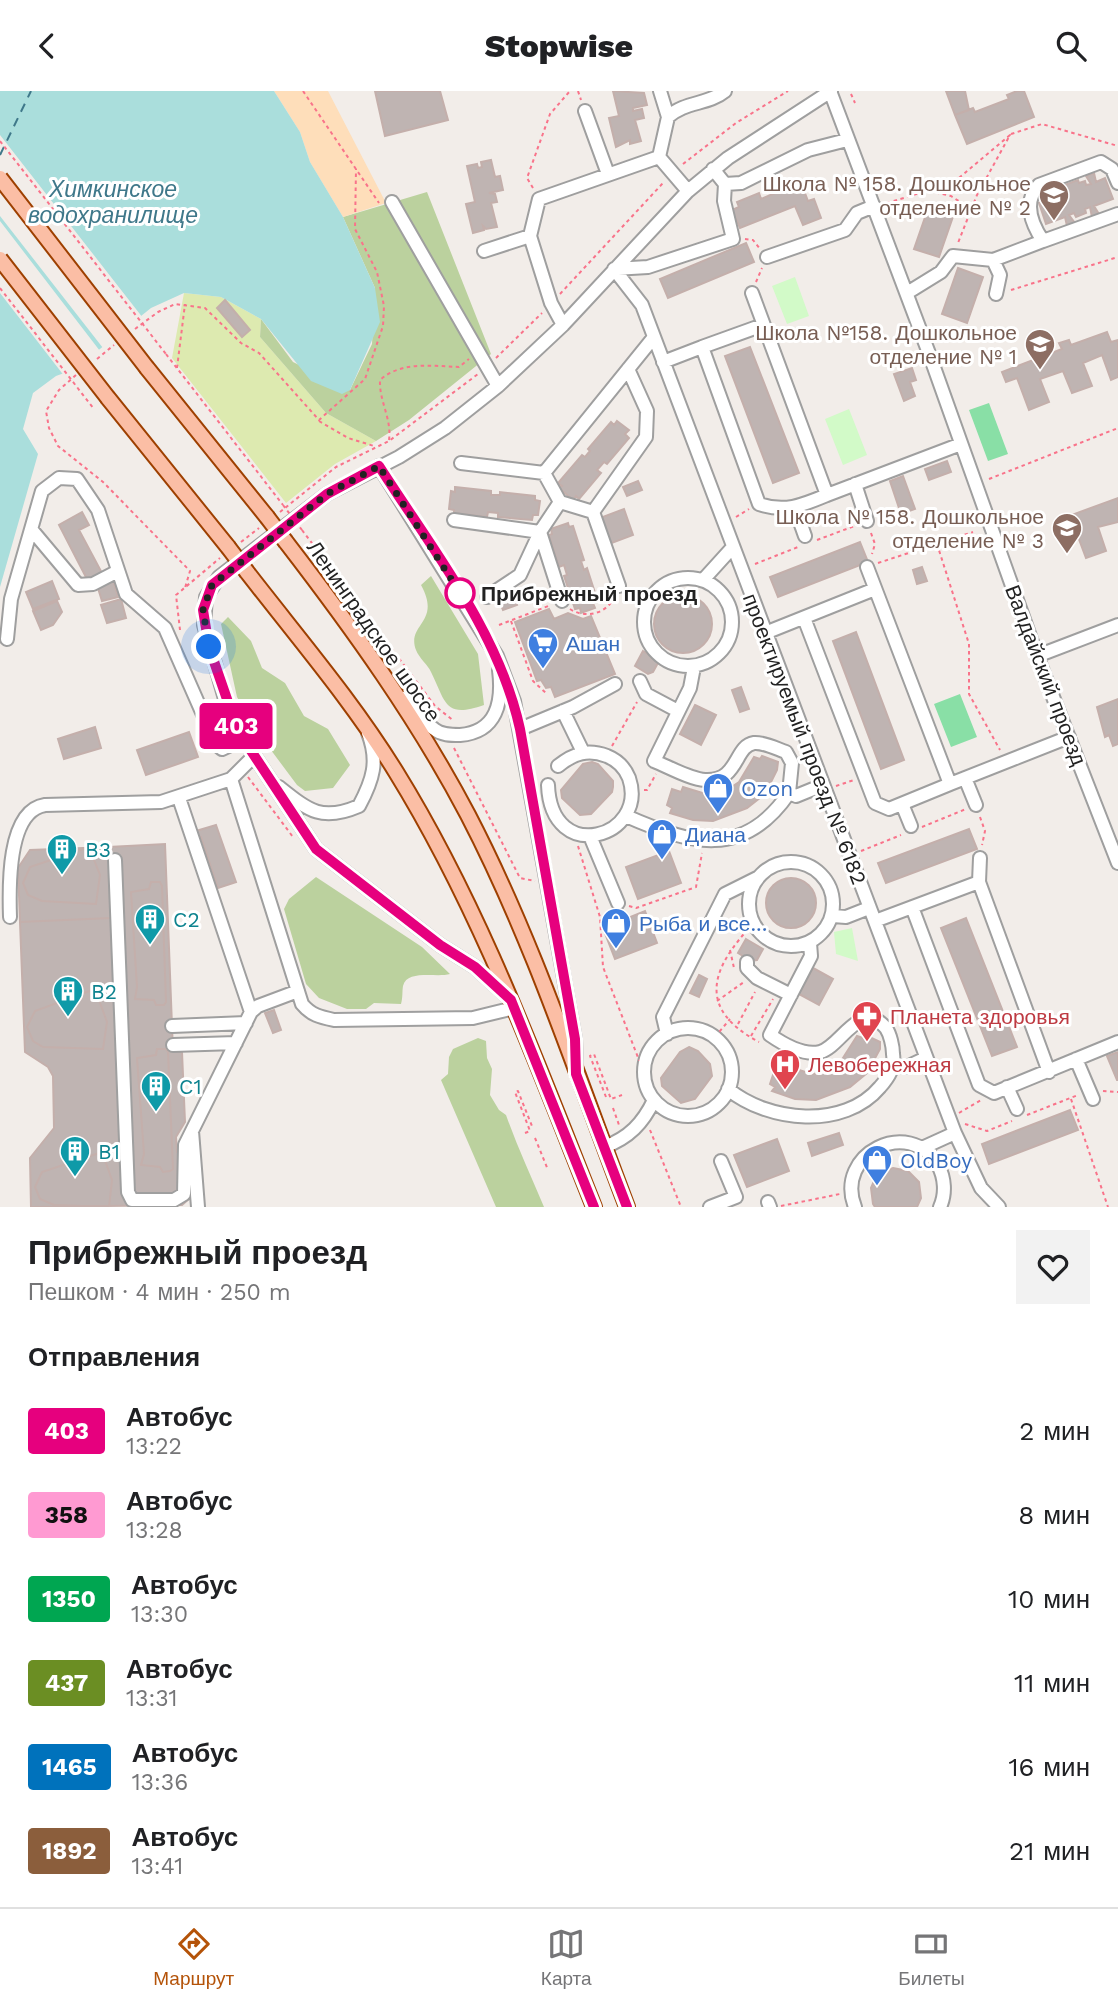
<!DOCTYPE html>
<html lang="ru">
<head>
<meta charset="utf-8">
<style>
	body { margin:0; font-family:"Work Sans",sans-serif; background:#f2f2f2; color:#202124; height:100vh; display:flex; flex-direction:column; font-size:26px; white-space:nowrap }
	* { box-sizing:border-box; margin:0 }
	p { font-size:23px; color:#757577 }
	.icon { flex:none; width:38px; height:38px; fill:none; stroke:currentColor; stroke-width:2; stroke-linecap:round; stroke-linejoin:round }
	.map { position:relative; height:1116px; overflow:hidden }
	.panel { display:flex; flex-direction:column; background:#fff; flex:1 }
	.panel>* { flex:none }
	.badge { padding:0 14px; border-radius:5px; font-size:24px; line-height:46px }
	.you { position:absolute; width:35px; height:35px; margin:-18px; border:5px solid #fff; border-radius:50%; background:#1a73e8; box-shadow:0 0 0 10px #1a73e833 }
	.map>.badge { position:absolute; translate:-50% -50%; box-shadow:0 0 0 4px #fff }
	h2 { padding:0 28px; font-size:26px; line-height:63px }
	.round { display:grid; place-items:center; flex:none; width:74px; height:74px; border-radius:0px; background:#f2f2f2 }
	.head { display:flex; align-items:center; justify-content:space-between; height:119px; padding:0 28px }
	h1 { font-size:33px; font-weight:800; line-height:52px }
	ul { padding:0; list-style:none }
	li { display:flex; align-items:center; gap:21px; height:84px; padding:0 28px }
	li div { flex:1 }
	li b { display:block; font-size:26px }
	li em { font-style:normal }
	li .badge { min-width:77px; font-weight:700; text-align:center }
	header { display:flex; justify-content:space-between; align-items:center; height:91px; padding:0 28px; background:#fff; font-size:32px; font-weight:800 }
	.dock { display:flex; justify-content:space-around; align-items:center; height:98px; border-top:2px solid #e0e0e0; background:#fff; font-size:19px; color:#757577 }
	.dock a { display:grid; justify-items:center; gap:4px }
	.dock .active { color:#b45309 }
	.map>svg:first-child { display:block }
	.grass { fill:#ddeab0 }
	.forest { fill:#bbd19e }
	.sand { fill:#fedeba }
	.park { fill:#d2fac8 }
	.pitch { fill:#89dfa6 }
	.water { fill:#aadedc }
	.pier { fill:#f2ede9 }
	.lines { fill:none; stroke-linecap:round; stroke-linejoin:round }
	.ferry { stroke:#3f788a; stroke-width:2; stroke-dasharray:9 7; stroke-linecap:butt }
	.building { fill:#bfb4b2; stroke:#c4afab; stroke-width:2 }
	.minor-casing { stroke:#9f9f9f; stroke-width:16 }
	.major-casing { stroke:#9e4001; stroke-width:18 }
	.path { stroke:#f9738a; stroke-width:2; stroke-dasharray:3.5 3.5; stroke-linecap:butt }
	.minor { stroke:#fff; stroke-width:12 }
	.major { stroke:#fbbea5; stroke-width:14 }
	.major-bridge-casing { stroke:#9e4001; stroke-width:18; stroke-linecap:butt }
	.path-bridge { stroke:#f9738a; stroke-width:2; stroke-dasharray:3.5 3.5; stroke-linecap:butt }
	.major-bridge { stroke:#fbbea5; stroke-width:14 }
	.line-casing { stroke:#fff; stroke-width:16 }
	.line { stroke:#e6007e; stroke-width:10 }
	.walk { stroke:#222; stroke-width:7; stroke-dasharray:0 12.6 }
	.stop-dot { fill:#fff; stroke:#e6007e; stroke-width:3.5 }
	.labels { text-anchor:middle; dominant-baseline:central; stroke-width:6; stroke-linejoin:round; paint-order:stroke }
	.education-label { font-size:21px; fill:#785e54; stroke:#fff; text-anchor:end }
	.stop-label { font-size:21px; font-weight:bold; fill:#222; stroke:#fff; text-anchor:start }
	.street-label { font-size:21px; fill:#222; stroke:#fff }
	.shop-label { font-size:21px; fill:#366cbe; stroke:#fff; text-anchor:start }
	.culture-label { font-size:21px; fill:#0d838f; stroke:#fff; text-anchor:start }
	.health-label { font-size:21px; fill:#be3a42; stroke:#fff; text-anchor:start }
	.water-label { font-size:23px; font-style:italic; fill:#3f788a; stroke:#fff }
</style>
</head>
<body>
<header><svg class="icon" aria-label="back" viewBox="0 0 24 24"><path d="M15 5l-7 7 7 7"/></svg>Stopwise<svg class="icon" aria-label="search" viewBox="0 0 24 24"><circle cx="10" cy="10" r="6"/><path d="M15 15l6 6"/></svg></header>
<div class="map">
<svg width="1118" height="1116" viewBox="0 0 1118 1116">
	<rect width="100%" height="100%" fill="#f2ede9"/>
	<path class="grass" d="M184,202L221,206L261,228L260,246L326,322L376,350L335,373L286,412L172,267Z"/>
	<path class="forest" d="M427,101L491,263L409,329L376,350L326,322L260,246L261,228L293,271L350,299L372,253L375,197L343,126Z
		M431,485L478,563L484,614C444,628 446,611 431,581C428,574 419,567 416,559C406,533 442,532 421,494Z
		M228,526L251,550L262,577L285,592L304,625L328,638L350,674L333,697L305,700L297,694L256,639L237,606L221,533Z
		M316,786L422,856L450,883C437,887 407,878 403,895C402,901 403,906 401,913L374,912L366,918H347L319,907L306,893L284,818L289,808Z
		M478,947L486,950L487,967L492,978L490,1004L499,1019L506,1024C517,1055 531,1085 544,1116H496L441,989L448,983L449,966L453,958Z"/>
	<path class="sand" d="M274,0H328L386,112L343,126L310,71L300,41Z"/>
	<path class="park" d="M795,186L809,225L787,233L772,195Z
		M849,318L867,364L843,374L825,328Z
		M852,837L858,870L836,863L834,841Z"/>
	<path class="pitch" d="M989,312L1008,363L988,370L969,319Z
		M960,603L977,646L951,656L934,613Z"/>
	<path class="water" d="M0,0H274L300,41L310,71L343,126L375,197L380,231L350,299L342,303L311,290L261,228L221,206L184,202L151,217L75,278L56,285L33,302L23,338L38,363L0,496Z"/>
	<path class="pier" d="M0,44L143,227L103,257L0,125Z
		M0,130L100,260L77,281L65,286L0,202Z"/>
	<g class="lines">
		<path class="ferry" d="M0,64L31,0"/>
	</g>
	<path class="building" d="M375,0H440L448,29L385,45Z
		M613,0L644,2L647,14L633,17V20L642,18L644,27L635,29L641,50L630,53V49L616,56L609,27L619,25Z
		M946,0H965L969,19L955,24Z
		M1017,0H1024L1034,26L967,53L955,24L973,17L975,21L1009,8L1007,4Z
		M491,69L495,86L500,85L503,99L489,102L495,103L497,111L491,112L497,136L486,138L483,135L484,139L473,142L466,113L475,111L467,75L477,73L478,77L482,76L481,71Z
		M1094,82L1096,91L1105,87L1113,108L1094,115L1099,123L1092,126L1090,116L1085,118L1086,122L1076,126L1074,122L1069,124L1075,132L1067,135L1065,126L1046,133L1039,112L1048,109L1043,101L1050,98L1052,107L1057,105L1056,101L1060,99L1059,96L1078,89L1079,92L1085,90L1086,94L1091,93L1086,85Z
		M787,93L791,102L803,97L808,110L814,108L821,127L803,134L795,115L740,137L732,119L739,116L737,111L759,102L761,108L782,99L780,96Z
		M930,112L955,120L939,166L914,158Z
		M746,152L754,171L668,207L660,188Z
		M958,177L983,186L967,232L942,223Z
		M225,209L250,239L242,246L217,217Z
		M1107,241L1111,251L1118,249V286L1111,289L1102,264L1083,272L1092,295L1072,302L1063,280L1040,288L1049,311L1029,319L1017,287L1006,291L1002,281L1062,258L1059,252L1069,249L1071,254Z
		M750,256L799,382L773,392L725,265Z
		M912,277L916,289L910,291L915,305L904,310L894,283Z
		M617,330L629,339L625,343L629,347L607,373L604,371L597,379L601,382L579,408L576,405L573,409L559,397L562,395L558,392L582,364L585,366L590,360L588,358L611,331L614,334Z
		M947,370L951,381L929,389L925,378Z
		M903,385L915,418L901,423L890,390Z
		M638,390L642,399L627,405L623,396Z
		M455,396L491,400V404H500V401L535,405V409L540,410L538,424H533L532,429L498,426V422L488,421L487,426L454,422V419L449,418L451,400L455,401Z
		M1118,407V431L1098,436L1106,460L1086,467L1074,435L1062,440L1058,429Z
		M624,418L633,444L609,453L600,427Z
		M82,421L89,434L79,439L102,482L88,490L59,434Z
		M568,432L569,436L573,435L584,469L581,470L584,479L587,477L598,511L593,512L595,517L581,522L580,517L575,518L564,485L567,484L564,474L559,476L549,444L552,443L551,438Z
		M860,451L868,471L778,506L770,486Z
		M922,476L927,490L917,493L913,479Z
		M113,489L118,506L102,510L97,494Z
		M52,490L59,508L33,518L26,501Z
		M654 533a29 29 0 1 1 58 0a29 29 0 1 1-58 0Z
		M513,504L517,514L503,519L499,509Z
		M121,508L126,527L107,532L101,514Z
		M57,510L62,521L53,534L41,539L33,520Z
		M549,518L554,528L568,522L583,528L591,525L615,583L555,606L551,596L546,597L541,589L537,590L515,531Z
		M856,541L904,669L881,678L833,550Z
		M643,560L659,570L653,581L648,583L635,575Z
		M741,596L749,618L740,621L732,599Z
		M1118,608V653L1113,655L1109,644L1105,646L1097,616Z
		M695,614L716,624L701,654L680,643Z
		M95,636L101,657L64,668L58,648Z
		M189,641L198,666L146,684L137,659Z
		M762,665L778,671L777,679L765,703L747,717L713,730L693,729L670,722L672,717L667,714L672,698L681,701L683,696L709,704L721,703L739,691L754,666L760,668Z
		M592,671L598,673L613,690V696L612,701L591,723L580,724L562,707L561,699L583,673Z
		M216,734L236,791L218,797L201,746L198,747L196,740Z
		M969,738L977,758L886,792L878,772Z
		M165,753L173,961H182L185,1031L176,1046L177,1061L190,1060V1107L182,1114L31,1116L30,1067L54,1037L53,985L48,976L25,961L20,831L111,827L109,756Z
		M89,756L100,784L96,813L42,810L28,804L23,792L30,776Z
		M109,756L111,827L20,831L18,777L30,759Z
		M669,760L681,792L638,808L626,776Z
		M766 812a25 25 0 1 1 50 0a25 25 0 1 1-50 0Z
		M151,791H160L162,795L166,911L164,914H156L154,909L135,908L137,896L131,801L149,798Z
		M645,820L657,852L615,868L603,837Z
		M966,827L1017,956L992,965L941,837Z
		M746,848L763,858L757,869L751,870L738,862Z
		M813,877L833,888L819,914L799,903Z
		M699,884L707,888L699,906L690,902Z
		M95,898L107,931L103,958L43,956L33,950L27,936L35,920Z
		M274,919L281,939L273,942L265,922Z
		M865,944L880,951V958L867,982L850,996L816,1009L795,1008L772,1000L775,996L770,993L775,978L784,980L786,975L812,983L823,982L841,970L857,945L863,947Z
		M689,956L698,960L710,973L712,985L695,1008L681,1012L662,995L661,987L680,961Z
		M157,958H166L168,961L173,1078L170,1080L163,1081L160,1076L141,1074L144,1063L137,967L156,964Z
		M1118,961V989H1117L1107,965Z
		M1070,1019L1078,1039L989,1073L982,1053Z
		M839,1042L843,1054L812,1065L808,1052Z
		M777,1048L789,1080L747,1096L734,1064Z
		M102,1061L112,1089L109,1116L54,1114L40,1108L35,1096L42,1081Z
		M893,1077L908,1080L919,1091L921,1107L917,1116H875L873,1113L871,1097L874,1090L878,1083Z"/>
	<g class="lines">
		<g class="minor-casing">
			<path id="minor" d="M830,0L930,265L1037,565L1118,772
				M585,20L608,83
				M668,26C685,10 708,14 725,0
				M659,66L688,100
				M1118,92L1112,78L1101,71L1039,94C1023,110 1031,132 1043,150L1118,123
				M725,93L741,92L808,59L847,49
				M392,111L498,295
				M484,160L530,145
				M767,166L845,139L857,122L874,115
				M993,169L1043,150
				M614,178L642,214L955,1042L981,1097L999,1116
				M614,178L648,176L733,148L724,110L725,93L713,78
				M752,202L827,404L961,353
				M907,202L941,181L953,165L993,169L1000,184L996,203
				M563,234L551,212L530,145L539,108L659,66L668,26L660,0
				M763,234L702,256L759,413C785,422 803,414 827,404
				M663,271L702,256
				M461,372L544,382L654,246
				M379,375L497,565L514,610L575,948L576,972
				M544,382L560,411L593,421
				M855,393L867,430
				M795,417L805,445
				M454,429L540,441L560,411
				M31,438L78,494L93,493L118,480
				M540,441L562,510
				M867,476L950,693L1069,646
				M644 531a44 44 0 1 1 88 0a44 44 0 1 1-88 0Z
				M703,489L732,457
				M619,495L593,421L646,346L647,320L628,278
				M487,506L520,484L540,441
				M804,527L875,712L889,718L950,693
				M765,542L875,498
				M7,548L11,508L42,400L59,387L77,388L98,419L126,503L165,537L216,653L222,658L243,648
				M1037,565L1118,534
				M694,576L690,597L654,670C669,676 690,688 705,689C739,691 734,655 754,652C764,651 777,658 786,661L792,672L789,702
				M640,590L646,603L678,620
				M403,607C412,617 422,630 434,638C441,644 451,644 460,644C497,641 503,611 499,579
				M563,620L583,661
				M520,638L573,616L615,593
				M254,665L231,688L302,913C311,924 320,926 334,929L473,927L514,917
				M965,687L976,714
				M548,694C551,776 649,746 629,687C625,677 617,669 607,665C588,658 574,662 558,675
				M279,696C309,720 322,731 359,715C373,689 379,670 368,642
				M179,707L251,921
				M902,713L911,735
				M626,725C690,753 743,769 789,702L796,705L823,694
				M590,745L618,812
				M980,767L979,791L1049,981
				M115,769L128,1101L132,1109H174L184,1103L185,1054L251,921L258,915L298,900
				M749 813a42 42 0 1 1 84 0a42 42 0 1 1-84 0Z
				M912,816L979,994L994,1002L1118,951
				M833,825L846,826L869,817
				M10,826C9,796 7,720 45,714L161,711L231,688
				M875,830L979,791
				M747,871V877L757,887L791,904
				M509,907L475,876L440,854L316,758L238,640L227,615L204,534L206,506L219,486L327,403L399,366L445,337L498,295L563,234L688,100L728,67L831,0
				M172,935L246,932
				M644 981a44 44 0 1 1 88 0a44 44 0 1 1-88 0Z
				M667,943L663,926L725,803L757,787
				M173,954L236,952
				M1076,968L1093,1008
				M894,974L907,976L926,967
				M1007,996L1017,1018
				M728,998C768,1031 844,1039 880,996C889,986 895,976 893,963C893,955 890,943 886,937C860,907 841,956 820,961C803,965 783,953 770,944L811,865L810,852
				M192,1040L198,1116
				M604,1056C629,1047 643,1032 654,1009
				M922,1057L955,1042
				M768,1111L770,1116
				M710,1116L736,1106L721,1070
				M855,1116C834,1063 909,1025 938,1074C945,1087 946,1103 940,1116"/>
		</g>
		<g class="major-casing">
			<path id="major" d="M147,277L267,426
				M108,307L228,456
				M286,451C353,538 417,627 468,724C533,849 577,985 627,1116
				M247,481C298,547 353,611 396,681C480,817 535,968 594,1116"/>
		</g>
		<path class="path" d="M303,0L379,112
			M578,0L581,9
			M851,3L855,12
			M1011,43L1042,33L1118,55
			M683,73L736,32L788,0
			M533,97L527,87L550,23L570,0
			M929,100L951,105L971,118
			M887,112L953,92L1010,44L977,104L958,152
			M745,148L753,149L760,158
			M756,191L762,177
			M1011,199L1118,166
			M560,203L663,92
			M135,238L158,221L175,213L205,217L241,252L259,262L319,329L365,288L383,235L384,215L377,181L355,138L356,78
			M166,263L283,414
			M496,267L542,222
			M97,268L114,254
			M177,277L185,213
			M76,284L59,299L46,320L49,337L58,355L103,391L190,480L185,497
			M319,330L348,347L374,355
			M389,349C392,328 379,310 380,289C401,270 432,275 459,276L469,268
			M989,388L1118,337
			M280,421L336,376L389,350L478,283
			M736,426L749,418
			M302,439L435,615L454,630
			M871,442L875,453L872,463
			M817,449L857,434
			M241,451L259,437
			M937,453L969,553V603L1000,659
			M878,472L973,441
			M755,473L798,456
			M570,518C585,528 607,523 614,506
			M511,530L533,590L547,603
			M499,534L551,514
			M180,539L176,504L220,467
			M612,655L637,611
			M454,657L520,787L535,790
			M248,686L293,746
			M836,695L854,689
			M644,699H647L656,683
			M980,726L985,740L982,754
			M922,736L966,718
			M578,755L600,826L603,876L639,969L644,972
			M861,760L901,744
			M629,815L636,817L696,796L702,762
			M753,833C712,876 695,917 759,951
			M730,859L734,877
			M717,910L744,891
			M738,933L755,901
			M751,945L773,908
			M715,946L730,928
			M1103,1000L1118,1001
			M606,1006L590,965L594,963L611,1008L622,1004
			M1071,1008L1108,1116
			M613,1017L619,1034
			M959,1022L981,1009
			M1027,1024L1078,1004
			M965,1033L987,1040L1012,1030
			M650,1039L681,1116
			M525,1042L530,1040L515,1001L518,1000L532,1035
			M535,1047L548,1079
			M781,1115L840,1103"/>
		<use href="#minor" class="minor"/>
		<use href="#major" class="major"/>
		<g class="major-bridge-casing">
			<path id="major-bridge" d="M0,87L147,277
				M0,168L108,307
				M267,426L286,451
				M228,456L247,481"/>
		</g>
		<path class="path-bridge" d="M0,50L166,263
			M0,197L94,318
			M283,414L302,439"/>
		<use href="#major-bridge" class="major-bridge"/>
	</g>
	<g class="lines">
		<g class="line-casing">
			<path id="line" d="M594,1116L511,909L475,876L440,854L316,758L238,640L209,556L203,519L212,494L327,403L379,375C432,458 499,541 520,638L575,948L576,983L627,1116"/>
		</g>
		<use href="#line" class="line"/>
		<path class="walk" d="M209,556L203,519L212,494L327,403L379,375L460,502"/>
	</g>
	<defs>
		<g id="school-pin" transform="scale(1.575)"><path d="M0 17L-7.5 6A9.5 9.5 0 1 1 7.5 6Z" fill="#8d6e63" stroke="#fff"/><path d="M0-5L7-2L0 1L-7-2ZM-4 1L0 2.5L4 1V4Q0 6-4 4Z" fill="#fff"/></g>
		<g id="supermarket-pin" transform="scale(1.575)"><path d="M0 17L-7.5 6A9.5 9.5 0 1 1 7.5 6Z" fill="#3f7fe0" stroke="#fff"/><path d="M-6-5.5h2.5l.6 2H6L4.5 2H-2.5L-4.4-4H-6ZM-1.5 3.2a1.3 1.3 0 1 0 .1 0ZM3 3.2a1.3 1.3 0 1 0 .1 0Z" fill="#fff"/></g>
		<g id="shop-pin" transform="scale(1.575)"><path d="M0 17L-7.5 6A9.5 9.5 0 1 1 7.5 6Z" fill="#3f7fe0" stroke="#fff"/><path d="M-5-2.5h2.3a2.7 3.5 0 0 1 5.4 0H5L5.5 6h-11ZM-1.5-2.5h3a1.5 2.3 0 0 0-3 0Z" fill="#fff"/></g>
		<g id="building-pin" transform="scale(1.575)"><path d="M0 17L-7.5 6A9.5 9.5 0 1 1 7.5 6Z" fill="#0f9aa8" stroke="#fff"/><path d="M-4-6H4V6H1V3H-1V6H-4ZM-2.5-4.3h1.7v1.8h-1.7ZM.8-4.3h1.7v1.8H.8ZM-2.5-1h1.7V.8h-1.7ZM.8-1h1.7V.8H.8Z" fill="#fff"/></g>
		<g id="pharmacy-pin" transform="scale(1.575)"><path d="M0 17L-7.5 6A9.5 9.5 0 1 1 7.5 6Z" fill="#e0444e" stroke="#fff"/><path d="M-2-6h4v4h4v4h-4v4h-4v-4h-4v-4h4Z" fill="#fff"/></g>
		<g id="hospital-pin" transform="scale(1.575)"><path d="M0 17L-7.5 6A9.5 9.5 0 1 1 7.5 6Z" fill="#e0444e" stroke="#fff"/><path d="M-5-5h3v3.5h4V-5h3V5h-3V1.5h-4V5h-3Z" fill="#fff"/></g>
	</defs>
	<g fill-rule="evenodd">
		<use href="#school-pin" x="1054" y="104"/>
		<use href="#school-pin" x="1040" y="253"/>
		<use href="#school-pin" x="1067" y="437"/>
		<use href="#supermarket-pin" x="543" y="552"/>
		<use href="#shop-pin" x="718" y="697"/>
		<use href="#shop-pin" x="662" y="743"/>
		<use href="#building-pin" x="62" y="758"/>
		<use href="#building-pin" x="150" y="828"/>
		<use href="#shop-pin" x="616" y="832"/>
		<use href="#building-pin" x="68" y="900"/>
		<use href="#pharmacy-pin" x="867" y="925"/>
		<use href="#hospital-pin" x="785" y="973"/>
		<use href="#building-pin" x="156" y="995"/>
		<use href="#building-pin" x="75" y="1060"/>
		<use href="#shop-pin" x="877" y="1069"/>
	</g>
	<circle class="stop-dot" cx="460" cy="502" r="14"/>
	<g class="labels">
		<g class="education-label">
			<text x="1031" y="92">Школа № 158. Дошкольное<tspan x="1031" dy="24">отделение № 2</tspan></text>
			<text x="1017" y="241">Школа №158. Дошкольное<tspan x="1017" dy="24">отделение № 1</tspan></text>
			<text x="1044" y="425">Школа № 158. Дошкольное<tspan x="1044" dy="24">отделение № 3</tspan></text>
		</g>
		<g class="stop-label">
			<text x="481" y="502">Прибрежный проезд</text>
		</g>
		<g class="street-label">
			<text transform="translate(374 540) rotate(55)">Ленинградское шоссе</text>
			<text transform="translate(1046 584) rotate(69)">Валдайский проезд</text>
			<text transform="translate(805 648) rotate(69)">проектируемый проезд № 6182</text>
		</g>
		<g class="shop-label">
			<text x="566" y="552">Ашан</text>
			<text x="741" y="697">Ozon</text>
			<text x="685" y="743">Диана</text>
			<text x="639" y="832">Рыба и все...</text>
			<text x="900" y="1069">OldBoy</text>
		</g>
		<g class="culture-label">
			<text x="85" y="758">B3</text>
			<text x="173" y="828">C2</text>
			<text x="91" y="900">B2</text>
			<text x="179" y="995">C1</text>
			<text x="98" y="1060">B1</text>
		</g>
		<g class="health-label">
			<text x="890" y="925">Планета здоровья</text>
			<text x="808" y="973">Левобережная</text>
		</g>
		<g class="water-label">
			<text x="113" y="98">Химкинское<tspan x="113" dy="26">водохранилище</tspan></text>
		</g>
	</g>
</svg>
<div class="you" style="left:209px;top:556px"></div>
<b class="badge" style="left:236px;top:635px;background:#e6007e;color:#fff">403</b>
</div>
<section class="panel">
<div class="head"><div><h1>Прибрежный проезд</h1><p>Пешком · 4 мин · 250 m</p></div><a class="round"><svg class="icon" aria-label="heart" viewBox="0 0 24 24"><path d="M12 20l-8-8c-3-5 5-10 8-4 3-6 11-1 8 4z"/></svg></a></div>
<h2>Отправления</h2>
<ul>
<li><span class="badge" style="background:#e6007e;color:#fff">403</span><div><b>Автобус</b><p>13:22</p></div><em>2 мин</em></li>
<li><span class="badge" style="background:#ff9ad2;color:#111">358</span><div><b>Автобус</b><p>13:28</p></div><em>8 мин</em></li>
<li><span class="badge" style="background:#00a651;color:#fff">1350</span><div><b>Автобус</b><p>13:30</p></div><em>10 мин</em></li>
<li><span class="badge" style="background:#6b8e23;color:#fff">437</span><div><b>Автобус</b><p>13:31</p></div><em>11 мин</em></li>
<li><span class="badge" style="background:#0072bc;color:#fff">1465</span><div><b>Автобус</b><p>13:36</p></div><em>16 мин</em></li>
<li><span class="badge" style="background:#8b5e3c;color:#fff">1892</span><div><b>Автобус</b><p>13:41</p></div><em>21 мин</em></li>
</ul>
</section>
<nav class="dock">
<a class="active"><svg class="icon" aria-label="directions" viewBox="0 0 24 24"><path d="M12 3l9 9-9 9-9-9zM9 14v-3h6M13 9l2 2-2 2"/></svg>Маршрут</a>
<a><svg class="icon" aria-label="map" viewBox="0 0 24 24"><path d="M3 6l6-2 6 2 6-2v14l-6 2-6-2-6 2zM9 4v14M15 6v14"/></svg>Карта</a>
<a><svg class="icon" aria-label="tickets" viewBox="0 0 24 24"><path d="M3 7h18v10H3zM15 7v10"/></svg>Билеты</a>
</nav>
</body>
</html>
